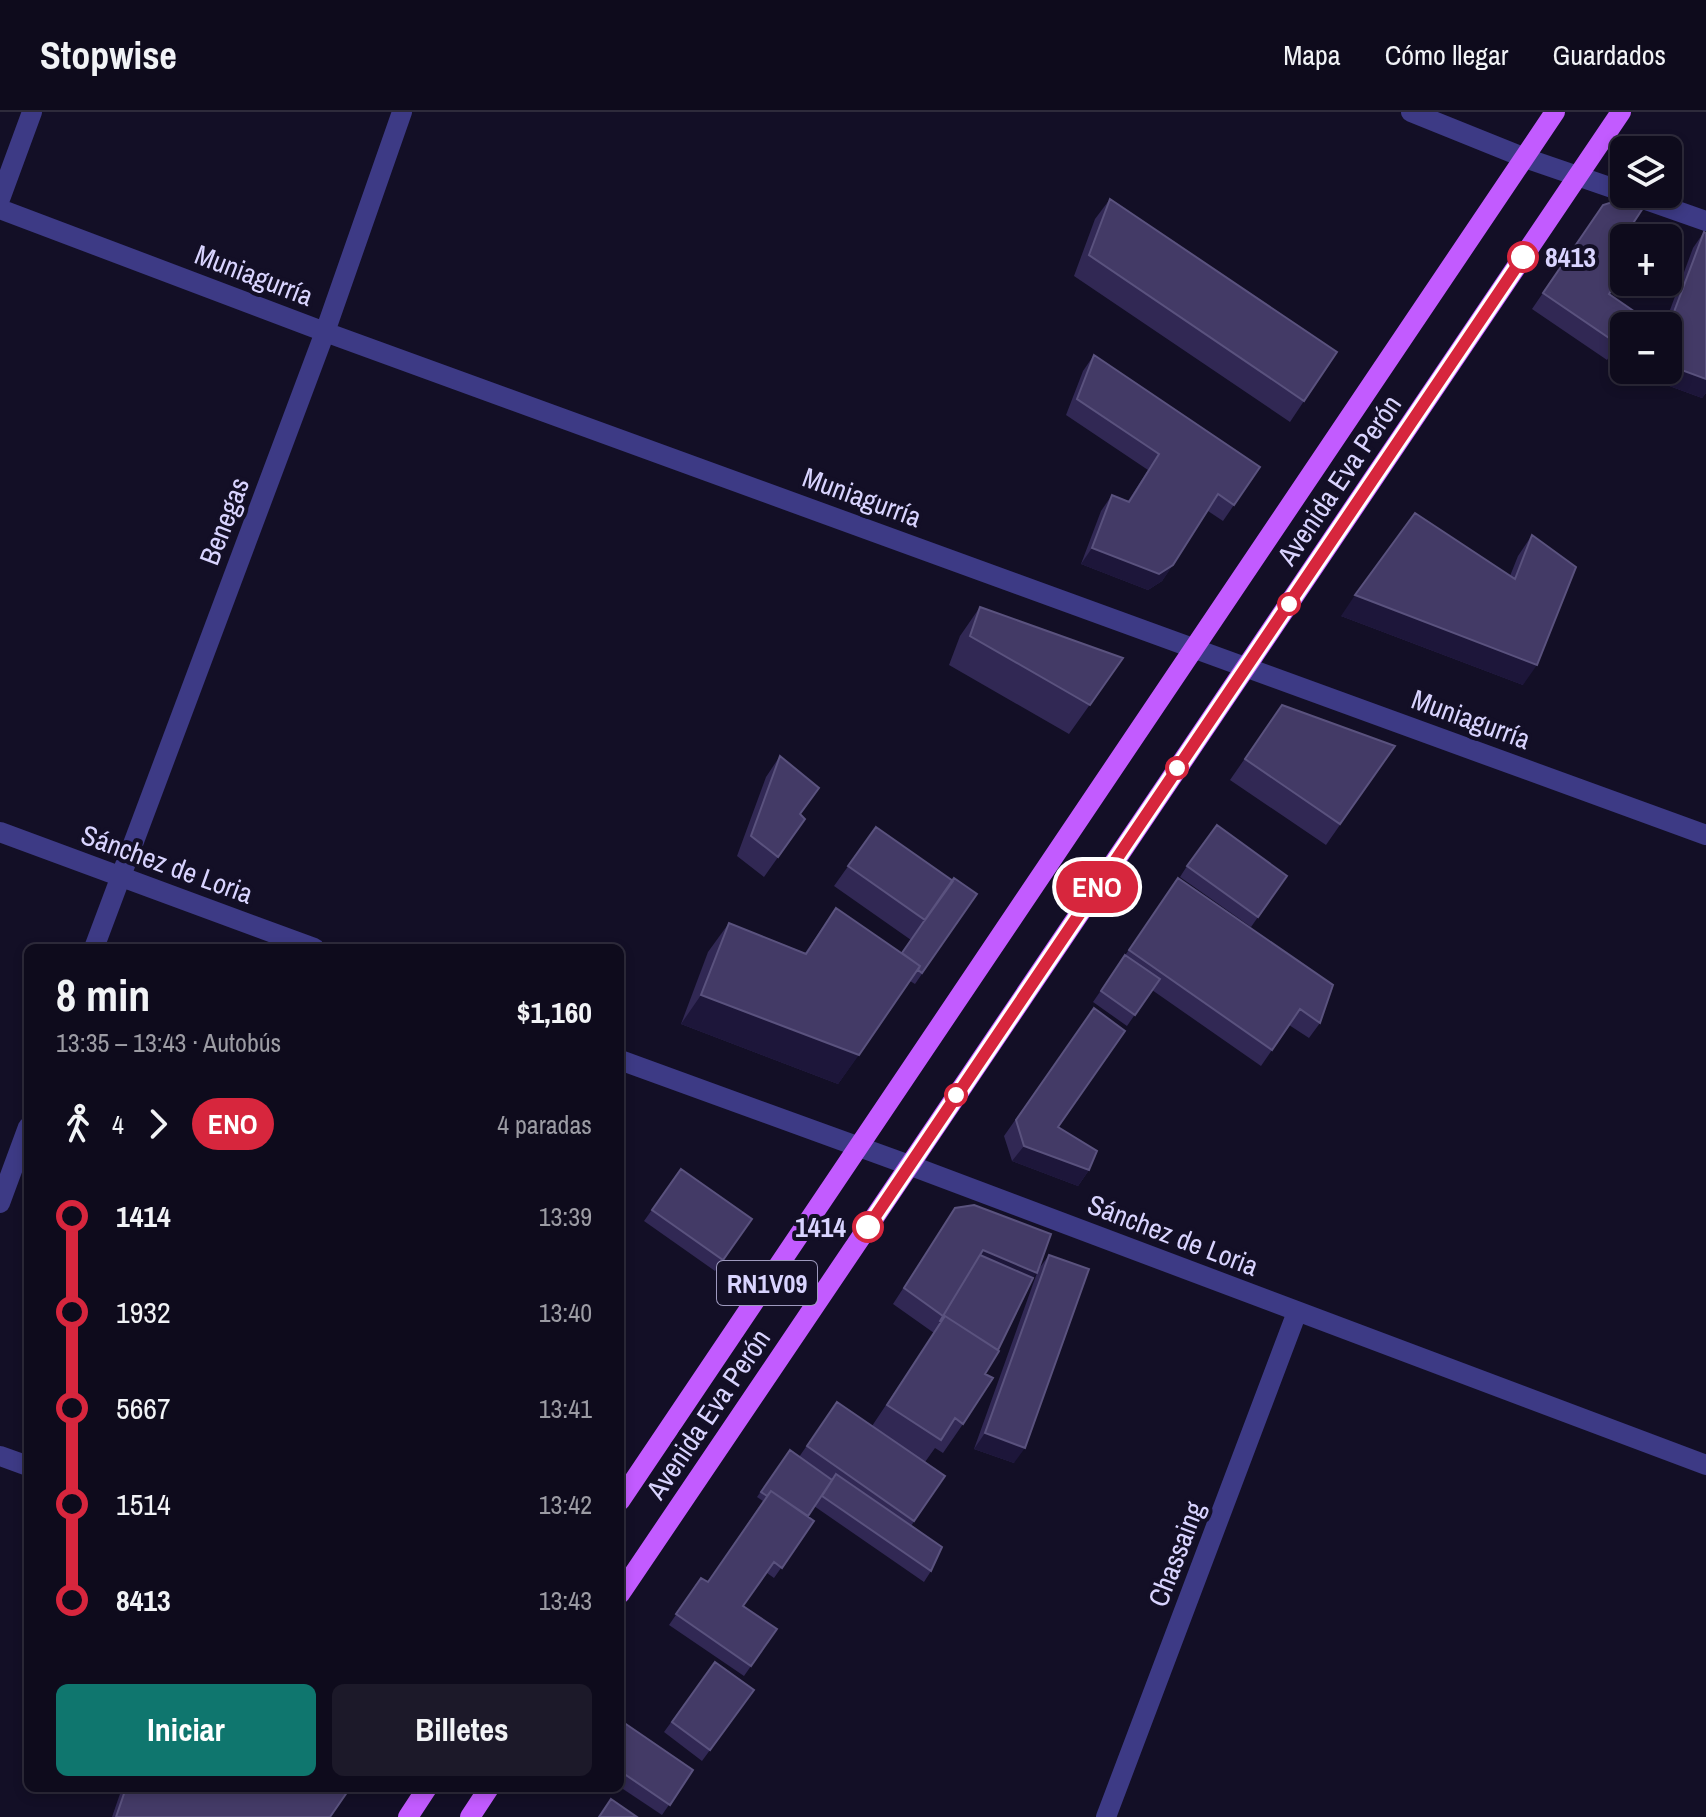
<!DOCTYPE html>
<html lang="es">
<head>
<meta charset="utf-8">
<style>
	body { margin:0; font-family:"Archivo Narrow",sans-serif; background:#1c1929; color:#f1f3f6; height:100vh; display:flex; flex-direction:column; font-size:30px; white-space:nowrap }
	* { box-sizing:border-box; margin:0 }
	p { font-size:26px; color:#9b9ba3 }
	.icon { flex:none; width:44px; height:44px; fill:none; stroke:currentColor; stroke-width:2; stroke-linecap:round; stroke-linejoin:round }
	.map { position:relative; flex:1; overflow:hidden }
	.details { position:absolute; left:24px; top:832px; width:600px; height:848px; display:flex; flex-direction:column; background:#0e0b1c; border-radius:12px; box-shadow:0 4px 12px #0003,0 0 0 2px #2e2b3b }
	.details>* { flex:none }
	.badge { padding:0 16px; border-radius:26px; font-size:28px; line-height:52px }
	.fabs { position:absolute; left:1610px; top:24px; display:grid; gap:16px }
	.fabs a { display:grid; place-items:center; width:72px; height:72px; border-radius:12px; background:#0e0b1c; box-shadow:0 4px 12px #0003,0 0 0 2px #2e2b3b; font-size:40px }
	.map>.badge { position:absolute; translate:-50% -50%; box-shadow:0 0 0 4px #fff }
	.legs { display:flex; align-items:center; gap:12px; height:88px; padding:0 32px; font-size:26px }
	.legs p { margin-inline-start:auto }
	.summary { display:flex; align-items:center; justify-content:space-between; height:136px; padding:0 32px }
	h1 { font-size:44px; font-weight:800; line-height:60px }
	.primary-button { display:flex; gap:16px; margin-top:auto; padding:16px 32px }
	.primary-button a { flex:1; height:92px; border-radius:12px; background:#0f766e; color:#fff; font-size:32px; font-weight:800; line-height:92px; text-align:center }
	.primary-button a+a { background:#1c1929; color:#f1f3f6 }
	ul { padding:0 32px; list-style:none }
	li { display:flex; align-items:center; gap:28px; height:96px; font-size:30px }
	li i { display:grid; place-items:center; width:12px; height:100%; margin:0 10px; background:currentColor }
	li i::after { content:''; width:20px; height:20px; margin:-10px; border:6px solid; border-radius:50%; background:#0e0b1c }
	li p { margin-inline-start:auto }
	li:first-child i { background:linear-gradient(#0000 50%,currentColor 0) }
	li:last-child i { background:linear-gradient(currentColor 50%,#0000 0) }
	header { display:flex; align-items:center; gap:48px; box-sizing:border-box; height:112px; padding:0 40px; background:#0e0b1c; border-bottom:2px solid #2e2b3b }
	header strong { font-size:38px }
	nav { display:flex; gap:44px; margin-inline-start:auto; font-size:28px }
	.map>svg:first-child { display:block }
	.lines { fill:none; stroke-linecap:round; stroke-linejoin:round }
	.minor { stroke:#3d3a85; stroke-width:20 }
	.major { stroke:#c25bff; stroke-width:20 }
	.wall { fill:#312854 }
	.shaded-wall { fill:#1d163a }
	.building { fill:#433a66; stroke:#5a527e; stroke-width:2 }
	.line-1-casing { stroke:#fff; stroke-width:18 }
	.line-1 { stroke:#d7263d; stroke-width:12 }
	.stop-1-dot { fill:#fff; stroke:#d7263d; stroke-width:4 }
	.labels { text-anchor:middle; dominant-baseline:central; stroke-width:8; stroke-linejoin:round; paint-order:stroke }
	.shield { fill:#130f26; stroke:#9e99be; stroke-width:2 }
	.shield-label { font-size:26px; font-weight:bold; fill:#d9d4ff }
	.stop-label { font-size:28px; font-weight:bold; fill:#d9d4ff; stroke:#130f26; text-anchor:start }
	.street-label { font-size:28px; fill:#d9d4ff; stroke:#130f26 }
</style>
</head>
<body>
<header>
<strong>Stopwise</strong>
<nav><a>Mapa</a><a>Cómo llegar</a><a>Guardados</a></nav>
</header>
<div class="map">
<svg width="1706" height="1705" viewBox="0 0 1706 1705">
	<rect width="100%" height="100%" fill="#130f26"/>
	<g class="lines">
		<path class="minor" d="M1411,0L1525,46L1624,80
			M1629,82L1706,109
			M0,87L32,0
			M0,97L325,220L1706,723
			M0,720L314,836
			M94,836L325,220L402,0
			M620,948L909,1053L1706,1353
			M0,1091L28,1015
			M0,1344L28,1354
			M1106,1705L1297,1200"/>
		<path class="major" d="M620,1389L1555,0
			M620,1482L1621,0
			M408,1705L427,1676
			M470,1705L489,1676"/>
	</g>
	<path class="wall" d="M1110,87L1304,289L1290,310L1074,164L1095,107Z
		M1603,93L1628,119L1609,182L1624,223L1607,248L1532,197Z
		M1704,120L1706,121V281L1702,286L1645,265L1647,258H1668V214H1664L1693,136Z
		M1094,243L1260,355L1223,409L1208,399L1162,469L1148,478L1081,452L1101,399L1112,383L1128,389L1148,358L1066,303L1083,259Z
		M1532,423L1523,573L1341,504L1510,464L1518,444Z
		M980,495L1123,546L1069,622L949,553L960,524Z
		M1282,593L1395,634L1326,733L1230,668Z
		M780,644L800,703L805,707L764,765L737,744L766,665Z
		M876,715L952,769L977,782L915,872L910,869L838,972L681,912L708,840L729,811L805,841L836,796L902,841L911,828L834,774Z
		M1187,754L1287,764L1251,815L1180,765Z
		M1178,766L1320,911L1309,926L1289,913L1261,954L1152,878L1127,914L1093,890Z
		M1094,896L1058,1015L1089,1058L1078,1074L1012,1049L1004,1024Z
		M681,1057L752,1107L715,1159L644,1109Z
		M955,1096L1033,1166L985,1262L963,1312L943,1341L935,1336L925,1350L945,1364L911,1414L931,1459L924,1470L814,1394L808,1404L814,1409L774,1466L767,1461L743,1494L777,1517L744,1564L669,1513L701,1466L708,1470L763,1389L757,1385L790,1338L799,1345L837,1290L872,1314L934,1221L893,1192Z
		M1049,1143L1014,1351L974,1337L1038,1158Z
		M715,1550L754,1578L702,1649L664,1620Z
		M620,1608L693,1658L662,1703L620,1675Z
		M122,1676H350L330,1705H112Z"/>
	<path class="shaded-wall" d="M1668,253L1706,267V281L1702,286L1645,265L1649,258H1668Z
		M1092,436L1173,453L1162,469L1148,478L1081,452Z
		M1355,483L1537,553L1523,573L1341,504Z
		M701,883L859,943L838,972L681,912Z
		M1024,1034L1089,1058L1078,1074L1012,1049Z
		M983,1138L1037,1161L1026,1176L973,1154Z
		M985,1321L1025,1336L1014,1351L974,1337Z"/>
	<path class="building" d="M1631,84L1645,93L1628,119L1638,126H1624V160L1609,182L1638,202L1630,214H1624V223L1618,232L1543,181L1603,93Z
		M1110,87L1337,240L1304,289L1089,143Z
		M1704,120L1706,121V267L1668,253V216Z
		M1094,243L1260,355L1234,393L1218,382L1173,453L1159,462L1092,436L1112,383L1129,390L1159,342L1077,287Z
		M1415,401L1515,467L1532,423L1576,455L1537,553L1355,483Z
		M980,495L1123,546L1090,593L970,524Z
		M1282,593L1395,634L1340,712L1245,647Z
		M780,644L819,676L800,702L805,707L778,745L751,724Z
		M1217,713L1287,764L1258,805L1187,754Z
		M876,715L953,769L925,808L848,754Z
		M954,766L977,782L922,861L918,858L920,854L902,841Z
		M1178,766L1333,873L1320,911L1300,897L1272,938L1129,838Z
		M836,796L920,854L859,943L701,883L729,811L806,842Z
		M1125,843L1160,867L1135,903L1101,879Z
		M1094,896L1125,919L1058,1015L1097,1039L1089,1058L1024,1034L1016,1008Z
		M681,1057L752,1107L723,1148L652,1098Z
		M974,1093L1051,1122L1037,1161L983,1138L943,1204L904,1176L955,1096Z
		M980,1143L1033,1166L998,1238L945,1204L941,1210L940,1209Z
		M1049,1143L1089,1157L1025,1336L985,1321Z
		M945,1204L999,1239L985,1262L993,1266L963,1312L955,1306L941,1328L887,1293Z
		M837,1290L945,1364L914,1409L807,1334Z
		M790,1338L832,1368L808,1404L771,1379L767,1384L761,1380Z
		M836,1362L942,1435L931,1459L822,1384Z
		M771,1379L814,1409L782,1456L774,1450L743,1494L777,1517L751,1554L676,1502L701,1466L708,1470Z
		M715,1550L754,1578L710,1638L672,1610Z
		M620,1608L693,1658L670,1693L620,1659Z
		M126,1676H350L330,1705H116Z
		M611,1687L637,1705H599Z"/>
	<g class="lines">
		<g class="line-1-casing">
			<path id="line-1" d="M868,1115L1523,145"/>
		</g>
		<use href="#line-1" class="line-1"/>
	</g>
	<g class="stop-1-dot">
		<circle cx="1523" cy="145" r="14"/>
		<circle cx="1289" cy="492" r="10"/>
		<circle cx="1177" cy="656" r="10"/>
		<circle cx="956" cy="983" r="10"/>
		<circle cx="868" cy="1115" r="14"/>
	</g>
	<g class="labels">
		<rect class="shield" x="717" y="1149" width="100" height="44" rx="6"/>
		<g class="shield-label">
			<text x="767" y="1171">RN1V09</text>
		</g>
		<g class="stop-label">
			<text x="1545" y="145">8413</text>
			<text x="846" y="1115" text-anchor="end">1414</text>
		</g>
		<g class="street-label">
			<text transform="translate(254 163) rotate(21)">Muniagurría</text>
			<text transform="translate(1339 368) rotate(-56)">Avenida Eva Perón</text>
			<text transform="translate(862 385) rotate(20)">Muniagurría</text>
			<text transform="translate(224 409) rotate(-69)">Benegas</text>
			<text transform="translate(1471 607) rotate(20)">Muniagurría</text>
			<text transform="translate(167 752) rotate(20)">Sánchez de Loria</text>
			<text transform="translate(1173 1123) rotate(21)">Sánchez de Loria</text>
			<text transform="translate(708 1302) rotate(-56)">Avenida Eva Perón</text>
			<text transform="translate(1176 1442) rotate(-69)">Chassaing</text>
		</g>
	</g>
</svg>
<div class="fabs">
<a><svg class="icon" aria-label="layers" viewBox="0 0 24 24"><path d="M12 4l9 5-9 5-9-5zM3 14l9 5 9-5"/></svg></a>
<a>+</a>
<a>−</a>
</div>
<b class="badge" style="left:1097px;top:775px;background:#d7263d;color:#fff">ENO</b>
<section class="details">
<div class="summary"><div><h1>8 min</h1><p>13:35 – 13:43 · Autobús</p></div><b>$1,160</b></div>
<div class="legs"><svg class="icon" aria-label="walk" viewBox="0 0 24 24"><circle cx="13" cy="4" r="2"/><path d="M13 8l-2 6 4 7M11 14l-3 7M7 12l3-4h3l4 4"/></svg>4<svg class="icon" aria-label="forward" viewBox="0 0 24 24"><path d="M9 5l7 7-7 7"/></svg><b class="badge" style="background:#d7263d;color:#fff">ENO</b><p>4 paradas</p></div>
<ul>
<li><i style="color:#d7263d"></i><b>1414</b><p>13:39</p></li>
<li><i style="color:#d7263d"></i><span>1932</span><p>13:40</p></li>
<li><i style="color:#d7263d"></i><span>5667</span><p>13:41</p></li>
<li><i style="color:#d7263d"></i><span>1514</span><p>13:42</p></li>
<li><i style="color:#d7263d"></i><b>8413</b><p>13:43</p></li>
</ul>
<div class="primary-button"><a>Iniciar</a><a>Billetes</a></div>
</section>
</div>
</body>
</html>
